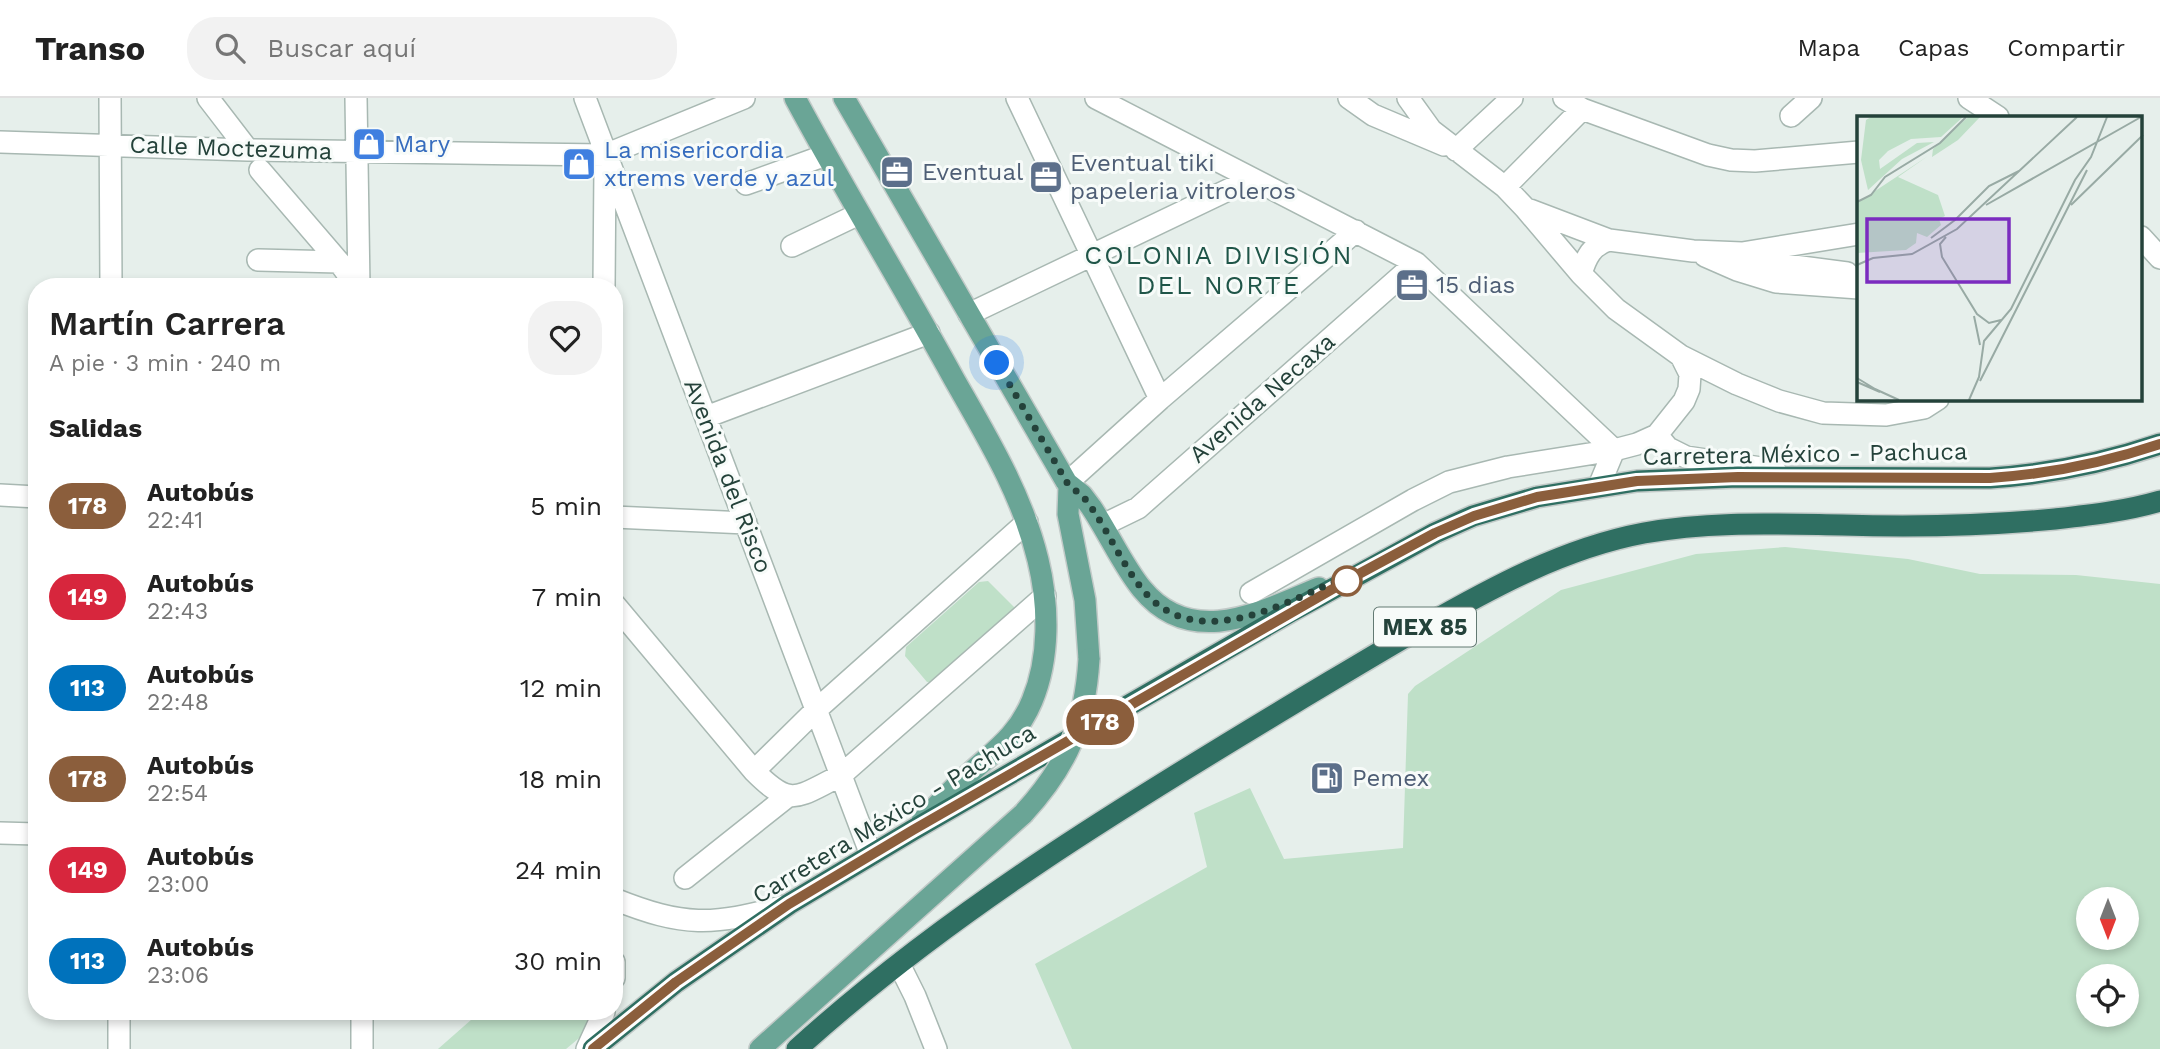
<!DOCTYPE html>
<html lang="es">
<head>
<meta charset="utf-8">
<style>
	body { margin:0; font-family:"Work Sans",sans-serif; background:#f2f2f2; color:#222; height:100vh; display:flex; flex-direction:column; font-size:26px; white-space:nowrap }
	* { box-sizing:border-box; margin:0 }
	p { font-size:23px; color:#767676 }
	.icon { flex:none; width:38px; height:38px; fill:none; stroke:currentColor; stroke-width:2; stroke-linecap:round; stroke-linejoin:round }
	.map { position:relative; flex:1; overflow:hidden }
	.panel { position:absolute; left:28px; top:180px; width:595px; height:742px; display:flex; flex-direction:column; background:#fff; border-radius:28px; box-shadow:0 4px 10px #0003 }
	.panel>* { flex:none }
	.badge { padding:0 14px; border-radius:23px; font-size:24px; line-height:46px }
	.needle { width:46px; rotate:180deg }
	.fabs { position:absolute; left:2076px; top:789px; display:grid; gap:14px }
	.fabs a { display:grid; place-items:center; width:63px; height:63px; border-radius:50%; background:#fff; box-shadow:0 4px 10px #0003; font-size:35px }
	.you { position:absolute; width:35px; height:35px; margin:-18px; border:5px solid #fff; border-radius:50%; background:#1a73e8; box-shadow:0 0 0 10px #1a73e833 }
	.map>.badge { position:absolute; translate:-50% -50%; box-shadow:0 0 0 4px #fff }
	h2 { padding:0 21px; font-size:26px; line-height:63px }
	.round { display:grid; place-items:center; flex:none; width:74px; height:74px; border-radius:28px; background:#f2f2f2 }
	.headline { display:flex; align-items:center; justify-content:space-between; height:119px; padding:0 21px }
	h1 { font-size:33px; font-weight:600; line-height:52px }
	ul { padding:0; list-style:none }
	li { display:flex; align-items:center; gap:21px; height:91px; padding:0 21px }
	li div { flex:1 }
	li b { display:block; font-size:26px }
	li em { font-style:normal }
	li .badge { min-width:77px; font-weight:700; text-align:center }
	header { display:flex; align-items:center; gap:42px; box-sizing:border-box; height:98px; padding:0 35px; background:#fff; border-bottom:2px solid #e0e0e0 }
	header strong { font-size:33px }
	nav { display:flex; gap:38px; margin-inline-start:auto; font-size:24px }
	.search { width:490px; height:63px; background:#f2f2f2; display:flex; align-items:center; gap:18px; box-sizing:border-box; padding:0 24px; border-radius:28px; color:#767676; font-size:26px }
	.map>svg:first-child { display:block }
	.green { fill:#bfe0c8; fill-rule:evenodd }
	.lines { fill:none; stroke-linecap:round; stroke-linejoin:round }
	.minor-casing { stroke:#a8b8b2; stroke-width:24 }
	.major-casing { stroke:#c2cac8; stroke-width:24 }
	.highway-casing { stroke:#c2cac8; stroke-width:24 }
	.minor { stroke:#fff; stroke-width:21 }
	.major { stroke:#6aa596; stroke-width:21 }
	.highway { stroke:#2f6f62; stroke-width:21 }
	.major-bridge-casing { stroke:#c2cac8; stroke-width:24; stroke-linecap:butt }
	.major-bridge { stroke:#6aa596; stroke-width:21 }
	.line-casing { stroke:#fff; stroke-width:16 }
	.line { stroke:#8b5e3c; stroke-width:10 }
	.walk { stroke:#24423a; stroke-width:7; stroke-dasharray:0 12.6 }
	.stop-dot { fill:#fff; stroke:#8b5e3c; stroke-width:3.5 }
	.labels { text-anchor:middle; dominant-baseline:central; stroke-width:6; stroke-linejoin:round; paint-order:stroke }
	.shield { fill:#f7fbf9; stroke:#637a73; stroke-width:2 }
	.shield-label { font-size:23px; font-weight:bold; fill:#24423a }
	.shop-label { font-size:24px; fill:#366cbe; stroke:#f7fbf9; text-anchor:start }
	.street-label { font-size:24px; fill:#24423a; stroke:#f7fbf9 }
	.service-label { font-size:24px; fill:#4e5e75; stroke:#f7fbf9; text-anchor:start }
	.neighbourhood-label { font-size:26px; letter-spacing:2px; fill:#1f5548; stroke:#f7fbf9 }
	.inset-road { fill:none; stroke:#98aaa4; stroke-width:2 }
	.view { fill:#7b2cbf; fill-opacity:0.15; stroke:#7b2cbf; stroke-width:3.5 }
	.inset-edge { fill:none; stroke:#24423a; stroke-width:3.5 }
</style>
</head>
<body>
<header>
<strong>Transo</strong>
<div class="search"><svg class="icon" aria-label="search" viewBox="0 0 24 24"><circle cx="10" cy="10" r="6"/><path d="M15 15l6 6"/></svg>Buscar aquí</div>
<nav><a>Mapa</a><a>Capas</a><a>Compartir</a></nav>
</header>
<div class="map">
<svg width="2160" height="951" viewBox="0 0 2160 951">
	<rect width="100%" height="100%" fill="#e6efeb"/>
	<path class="green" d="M1785,449L1908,461L1980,476L2076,477L2160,486V951H1072L1035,866L1207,769L1194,715L1250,690L1284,761L1403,750L1408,596L1415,588L1561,492L1696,456ZM2088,802H2126V840H2088ZM2088,878H2126V917H2088Z
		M988,483L1015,510V517L938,585L927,584L905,558L906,549L979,484Z
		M480,914H603L596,926L566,951H438Z"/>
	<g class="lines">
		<g class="minor-casing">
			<path id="minor" d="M110,0L111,189
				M208,0L248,52
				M356,0L359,189
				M585,0L871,757
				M1017,0L1160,301
				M1096,0L1416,165L1614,352L1599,388
				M1349,0L1373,17L1444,47
				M1408,0L1431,32L1505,89L1525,110L1581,176L1616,211L1681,258L1737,286L1779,303L1823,315L1886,317L1924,310L1938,301
				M1564,0L1582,11L1708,57L1731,62L1755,63L1859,54
				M1969,0L1998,19
				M1791,18L1811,0
				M0,44L248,52L605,57L744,0
				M1456,52L1512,0
				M260,72L339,164L357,189
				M746,86L826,57
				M1505,89L1582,11
				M1530,112L1609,142L1693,153L1742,155L1859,136
				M2141,139L2160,160
				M792,148L859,116
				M1705,158L1737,172L1776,184L1859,190
				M258,162L339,164
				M1743,171L1779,166L1847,175
				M1581,176C1586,159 1592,147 1609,142
				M604,189L605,69
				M969,216L1251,81
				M706,319L929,235
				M1657,337L1668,350L1686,359L1775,372
				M1067,385L1160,301L1356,133
				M0,397L37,399
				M614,419L746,425
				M1103,427L1138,410L1416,165
				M1251,495L1413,402L1449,384L1508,369L1614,352L1637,346L1657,337L1684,303L1689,291L1690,276L1681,258
				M614,506L754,673C792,711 796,699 840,678L1045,498
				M754,673L816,612L1027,424
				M0,735L37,736
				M685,780L788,698
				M614,801C684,829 712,828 784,808
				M614,864V880
				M899,866L915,898L936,951
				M119,914V951
				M362,914V951
				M587,951L604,914"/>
		</g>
		<g class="major-casing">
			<path id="major" d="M795,0C846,95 902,186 954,281C987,339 1022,396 1038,462C1049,507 1050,560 1032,603C1017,639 994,653 967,678C951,692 937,708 922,723
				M844,0L1067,385L1082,397L1091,409C1108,434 1123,468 1142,491C1192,552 1262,513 1319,490
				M1069,388L1068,416L1085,502L1089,561
				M760,951L1023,716"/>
		</g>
		<g class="highway-casing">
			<path id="highway" d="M593,951L676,884L789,806L913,732L1292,513L1435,435L1473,418L1537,399L1637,383L1738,379L1990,380C2049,376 2104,365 2160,346
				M797,951C947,815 1123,708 1296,604C1338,579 1379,554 1421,530C1491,490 1564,450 1644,435C1710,423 1776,426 1842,427C1913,429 1984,428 2055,421C2090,417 2126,413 2160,403"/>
		</g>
		<use href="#minor" class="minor"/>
		<use href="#major" class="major"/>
		<use href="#highway" class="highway"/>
		<g class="major-bridge-casing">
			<path id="major-bridge" d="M1023,716C1067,668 1085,627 1089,561"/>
		</g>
		<use href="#major-bridge" class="major-bridge"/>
	</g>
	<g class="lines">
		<g class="line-casing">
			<path id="line" d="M593,951L676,884L789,806L913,732L1357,477L1435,435L1474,418L1537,399L1637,383L1738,379L1990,380C2049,376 2104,365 2160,346"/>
		</g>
		<use href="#line" class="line"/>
		<path class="walk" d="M997,265L1069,388L1082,397L1091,409C1109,435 1123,467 1142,491C1198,560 1291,501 1354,475L1347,483"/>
	</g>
	<defs>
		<g id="shop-square" transform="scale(1.75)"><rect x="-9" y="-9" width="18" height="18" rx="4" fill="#3f7fe0" stroke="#f7fbf9"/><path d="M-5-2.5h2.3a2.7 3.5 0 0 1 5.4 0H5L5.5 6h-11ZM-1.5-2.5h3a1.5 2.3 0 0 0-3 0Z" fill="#fff"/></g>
		<g id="office-square" transform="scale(1.75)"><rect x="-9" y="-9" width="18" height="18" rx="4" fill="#5c6f8a" stroke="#f7fbf9"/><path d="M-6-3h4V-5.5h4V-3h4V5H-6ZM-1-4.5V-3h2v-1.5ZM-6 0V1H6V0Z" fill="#fff"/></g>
		<g id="fuel-square" transform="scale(1.75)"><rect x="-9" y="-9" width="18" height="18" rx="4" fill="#5c6f8a" stroke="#f7fbf9"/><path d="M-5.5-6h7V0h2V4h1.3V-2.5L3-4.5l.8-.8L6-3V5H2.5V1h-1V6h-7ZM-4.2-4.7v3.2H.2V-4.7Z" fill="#fff"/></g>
	</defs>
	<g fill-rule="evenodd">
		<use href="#shop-square" x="369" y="46"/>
		<use href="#shop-square" x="579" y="66"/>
		<use href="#office-square" x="897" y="74"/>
		<use href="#office-square" x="1046" y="79"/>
		<use href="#office-square" x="1412" y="187"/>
		<use href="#fuel-square" x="1327" y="680"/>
	</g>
	<circle class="stop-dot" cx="1347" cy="483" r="14"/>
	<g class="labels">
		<rect class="shield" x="1374" y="509.5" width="102" height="39" rx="5"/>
		<g class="shield-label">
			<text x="1425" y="529">MEX 85</text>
		</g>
		<g class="shop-label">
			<text x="394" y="46">Mary</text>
			<text x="604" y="52">La misericordia<tspan x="604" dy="28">xtrems verde y azul</tspan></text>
		</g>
		<g class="street-label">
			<text transform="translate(231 50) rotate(2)">Calle Moctezuma</text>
			<text transform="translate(1262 300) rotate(-41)">Avenida Necaxa</text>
			<text transform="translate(1805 356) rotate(-1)">Carretera México - Pachuca</text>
			<text transform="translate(728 378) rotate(69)">Avenida del Risco</text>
			<text transform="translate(894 716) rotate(-31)">Carretera México - Pachuca</text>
		</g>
		<g class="service-label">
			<text x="1070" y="65">Eventual tiki<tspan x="1070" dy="28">papeleria vitroleros</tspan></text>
			<text x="922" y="74">Eventual</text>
			<text x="1436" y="187">15 dias</text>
			<text x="1352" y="680">Pemex</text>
		</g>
		<g class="neighbourhood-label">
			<text x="1219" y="157">COLONIA DIVISIÓN<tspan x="1219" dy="30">DEL NORTE</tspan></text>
		</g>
	</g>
	<g transform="translate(1857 18)">
		<rect width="285" height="285" fill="#e6efeb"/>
		<path d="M14,1H106L84,21L54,23L31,35L22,44L23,53L60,27L77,26L45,43L11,74L4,44L9,4ZM111,1H123L101,24L75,41L76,33ZM71,40L41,61L81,79L88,100L82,103L84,109L70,121L60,117L59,127L49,134L0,137V87Z" fill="#bfe0c8"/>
		<path class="inset-road" d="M0,86L14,79L28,61L83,27L109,1M129,89L284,1M214,89L286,19M89,121L83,128L85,141L120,198L132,207L144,204M74,122L98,104L132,70L162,55M0,149L16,142L55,138L100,113L220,1M117,200L123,229M0,262L23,276L0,266M123,265L230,54M18,273L42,284M112,284L122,261L127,225L154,193L218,64L234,41L250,1"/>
		<path class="view" d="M10,103H152V166H10Z"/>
		<rect width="285" height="285" class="inset-edge"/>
	</g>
</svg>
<div class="fabs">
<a><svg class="needle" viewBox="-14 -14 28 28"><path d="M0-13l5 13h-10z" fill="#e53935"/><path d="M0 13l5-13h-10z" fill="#767676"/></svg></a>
<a><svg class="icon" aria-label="locate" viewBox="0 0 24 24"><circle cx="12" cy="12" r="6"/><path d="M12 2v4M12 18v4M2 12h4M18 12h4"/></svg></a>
</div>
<div class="you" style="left:997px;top:265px"></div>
<b class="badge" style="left:1100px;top:624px;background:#8b5e3c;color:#fff">178</b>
<section class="panel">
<div class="headline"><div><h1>Martín Carrera</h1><p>A pie · 3 min · 240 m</p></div><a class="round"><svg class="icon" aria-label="heart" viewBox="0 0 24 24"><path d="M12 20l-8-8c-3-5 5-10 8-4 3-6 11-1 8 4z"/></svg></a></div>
<h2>Salidas</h2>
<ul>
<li><span class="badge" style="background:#8b5e3c;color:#fff">178</span><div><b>Autobús</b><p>22:41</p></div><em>5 min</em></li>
<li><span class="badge" style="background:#d7263d;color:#fff">149</span><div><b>Autobús</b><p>22:43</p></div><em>7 min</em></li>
<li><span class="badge" style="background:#0072bc;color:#fff">113</span><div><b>Autobús</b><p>22:48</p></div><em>12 min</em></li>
<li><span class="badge" style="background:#8b5e3c;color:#fff">178</span><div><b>Autobús</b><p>22:54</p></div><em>18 min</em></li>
<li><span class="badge" style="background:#d7263d;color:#fff">149</span><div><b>Autobús</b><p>23:00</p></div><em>24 min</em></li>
<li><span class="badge" style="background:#0072bc;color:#fff">113</span><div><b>Autobús</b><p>23:06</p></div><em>30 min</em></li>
</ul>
</section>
</div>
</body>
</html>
